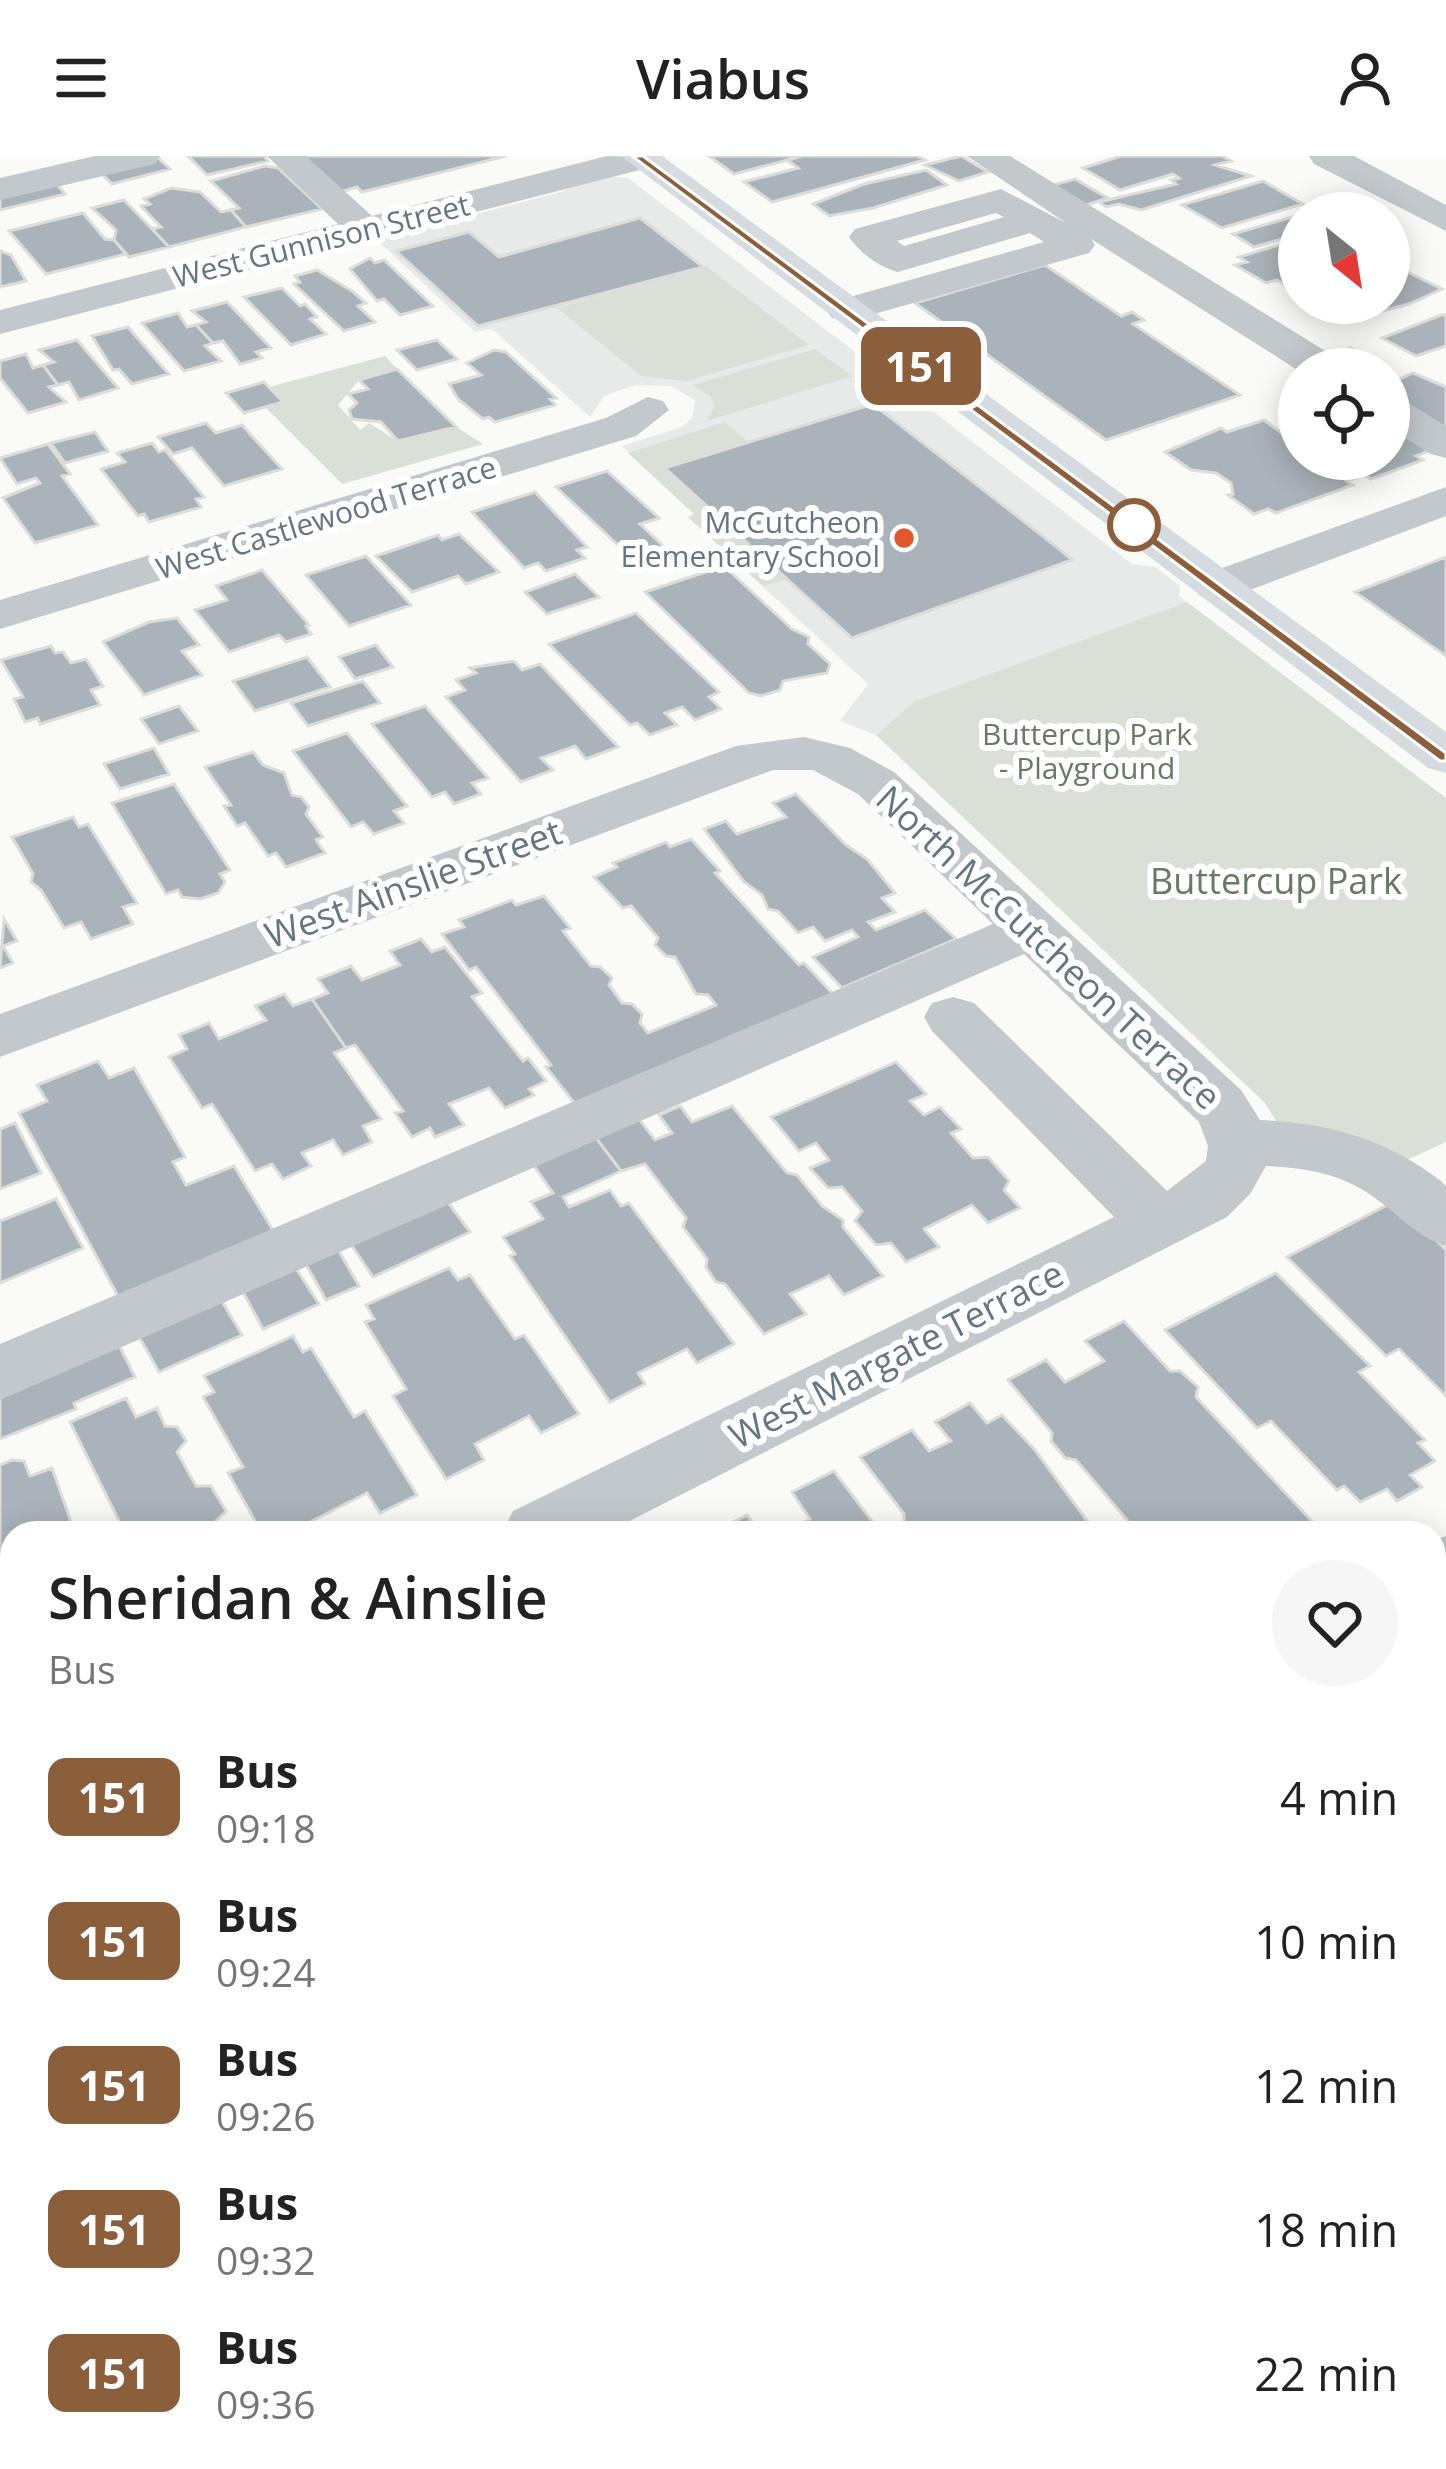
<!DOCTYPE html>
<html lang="en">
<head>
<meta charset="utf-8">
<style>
	body { margin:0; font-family:"Open Sans",sans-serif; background:#f6f6f6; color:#222; height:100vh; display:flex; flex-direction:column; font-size:45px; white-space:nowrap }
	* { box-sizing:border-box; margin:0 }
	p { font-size:39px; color:#767676 }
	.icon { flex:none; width:66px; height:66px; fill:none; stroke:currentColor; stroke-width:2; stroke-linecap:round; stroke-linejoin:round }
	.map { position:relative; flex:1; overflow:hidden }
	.panel { position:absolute; left:0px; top:1365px; width:1446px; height:948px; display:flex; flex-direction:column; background:#fff; border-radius:36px 36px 0 0; box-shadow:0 6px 30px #0003 }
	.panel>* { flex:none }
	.badge { padding:0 24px; border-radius:18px; font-size:42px; line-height:78px }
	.needle { width:78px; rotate:150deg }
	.buttons { position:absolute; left:1278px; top:36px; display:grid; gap:24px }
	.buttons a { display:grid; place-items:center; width:132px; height:132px; border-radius:50%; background:#fff; box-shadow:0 6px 30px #0003; font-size:60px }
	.map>.badge { position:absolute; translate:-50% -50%; box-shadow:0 0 0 6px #fff }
	.round { display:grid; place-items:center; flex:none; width:126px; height:126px; border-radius:63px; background:#f6f6f6 }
	.overview { display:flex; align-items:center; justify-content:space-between; height:204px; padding:0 48px }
	h1 { font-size:57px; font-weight:600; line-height:90px }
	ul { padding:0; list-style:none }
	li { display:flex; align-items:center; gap:36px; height:144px; padding:0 48px }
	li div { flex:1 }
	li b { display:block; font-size:45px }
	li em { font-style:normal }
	li .badge { min-width:132px; font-weight:700; text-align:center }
	header { display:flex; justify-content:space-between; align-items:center; height:156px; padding:0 48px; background:#fff; font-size:54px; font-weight:600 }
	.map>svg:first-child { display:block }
	.built { fill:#e8e9e9 }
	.green { fill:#dadfd7 }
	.building { fill:#aab3b9; stroke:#dcdcda; stroke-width:3 }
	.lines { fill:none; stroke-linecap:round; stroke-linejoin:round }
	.minor { fill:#c3c8cc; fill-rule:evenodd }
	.major { fill:#d6dbdf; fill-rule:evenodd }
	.line { fill:#8b5e3c; stroke:#fff; stroke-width:3 }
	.stop-dot { fill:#fff; stroke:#8b5e3c; stroke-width:6 }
	.poi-dot { fill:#e4572e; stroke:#fff; stroke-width:4.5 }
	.labels { text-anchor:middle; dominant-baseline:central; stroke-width:12; stroke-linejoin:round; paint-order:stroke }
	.far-street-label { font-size:30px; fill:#657683; stroke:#fff }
	.far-poi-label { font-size:30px; fill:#657683; stroke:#fff; text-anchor:end }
	.far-park-label { font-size:30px; fill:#687a64; stroke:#fff }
	.park-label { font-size:36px; fill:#687a64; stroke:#fff }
	.street-label { font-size:36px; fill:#657683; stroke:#fff }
</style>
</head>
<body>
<header><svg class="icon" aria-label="menu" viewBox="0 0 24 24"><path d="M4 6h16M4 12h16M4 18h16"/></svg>Viabus<svg class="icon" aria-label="person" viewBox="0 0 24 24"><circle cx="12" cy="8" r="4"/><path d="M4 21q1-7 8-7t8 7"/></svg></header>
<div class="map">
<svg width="1446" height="2313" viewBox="0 0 1446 2313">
	<rect width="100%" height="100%" fill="#fafaf8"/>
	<path class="built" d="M607,20L628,22L1132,408L1155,411L1180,430L1179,440L1187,446L915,545L876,579L840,565L868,528L688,361L694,358L622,290L682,271L692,262L695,244L671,230L635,229L604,240L590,261L492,173L475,176L377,84L565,35L568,29Z"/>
	<path class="green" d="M706,110L809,189L687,225L641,220L557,152Z
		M815,193L852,220L707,265L714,251L711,241L693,229Z
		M385,200L397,213L359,224L338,249L360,274L369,267L398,285L456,271L483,288L342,328L265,251L282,246L269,231Z
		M725,266L749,287L788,423L763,430L688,361L694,358L628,297Z
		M1187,446L1446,642V986L1407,1004L1372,989L1276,965L1265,947L876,579L915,545Z"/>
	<path class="building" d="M188,0H264L268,5L207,19Z
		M301,0H506L362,36L357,31L340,36Z
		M709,0H803L734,18Z
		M803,0H917L925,4L772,46L744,26L798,12L787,4Z
		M961,0L988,16L959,25L925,9Z
		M1121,0H1222L1231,5L1215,9L1251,20L1141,54L1119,48L1106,51L1099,46L1176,28L1171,24L1179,22L1173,18L1120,34L1083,12Z
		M158,2L170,13L112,28L100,16Z
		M265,10L278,12L322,53L246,71L231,54L239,52L211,25Z
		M926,14L947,29L873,52L829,60L813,48L864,28Z
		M1075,23L1108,42L1083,50L1050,30Z
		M1263,25L1303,48L1222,72L1182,49Z
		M55,26L65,38L0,54V39Z
		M171,32L200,36L221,56L231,54L246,71L169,91L152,73L161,71L141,50L150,48L144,43Z
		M124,44L152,73L169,91L129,101L114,84L116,74L92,52Z
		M83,57L105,83L114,84L126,98L46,118L9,75Z
		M1299,59V78L1254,91L1233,78Z
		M640,62L703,111L478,170L396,95L469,76L499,101Z
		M1299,83V128L1290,131L1277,124L1266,127L1235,109L1247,106L1239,101Z
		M0,95L11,99L26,125L0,131Z
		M370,102L375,107L384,104L433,150L400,159L384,143L377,145L350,113Z
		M1389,107L1442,133L1409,148L1356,162L1340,152L1325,156L1312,148L1389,147Z
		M1045,109L1121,160L1132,156L1144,164L1133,168L1240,239L1106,284L915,147Z
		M317,114L352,135L366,147L358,150L375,166L344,175L294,128L300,126L295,120Z
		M282,132L300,150L305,148L317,161L310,163L326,178L291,189L244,141Z
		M227,146L271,192L256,196L262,202L240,208L223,185L213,187L196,169L206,166L192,155Z
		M178,157L187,171L196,169L213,187L205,190L221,205L184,215L142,167Z
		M1441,159H1446V190L1416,200L1382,182Z
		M128,171L158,206L169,218L132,228L119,213L113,214L92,180Z
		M77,184L107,219L118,232L79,244L69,226L58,229L43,209L54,206L39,194Z
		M437,184L457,203L417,214L397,194Z
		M1351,192L1392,214L1346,213L1325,201Z
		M494,194L506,196L556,242L550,243L555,249L495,266L489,261L483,263L458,243L449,228L481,219L467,207Z
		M26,198L33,212L43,209L58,229L49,231L66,246L28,257L0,222V205Z
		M397,213L456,271L398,285L381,266L352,263L349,254L357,247L348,238L368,233L359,224Z
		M1413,217L1446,231V278L1389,242V228Z
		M264,226L283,246L244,257L226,237Z
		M873,248L1058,392L1072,404L852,482L665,312Z
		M1264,264L1299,290V303H1389V266L1433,293L1416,300L1423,304L1371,323L1365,319L1347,325L1353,329L1276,357L1268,353L1254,358L1228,339L1233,338L1231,327L1216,317L1191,314L1165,296L1221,272L1227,276Z
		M206,267L216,277L242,269L282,313L224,330L192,292L173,298L158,281Z
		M95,276L108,295L65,307L51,287Z
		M152,287L159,296L165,294L204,341L196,343L201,351L149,366L144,358L138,360L101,313L125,306L117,297Z
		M48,288L70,318L62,320L98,369L35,387L3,342L40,327L36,322L17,328L0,302Z
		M607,315L659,362L640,368L665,392L633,403L556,331Z
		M535,336L587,391L577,394L585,402L546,415L538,407L524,412L472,356Z
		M459,378L499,416L466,428L458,420L412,436L376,400L438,379L442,384Z
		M366,400L411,449L349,470L306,419Z
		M1446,401V500L1355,436Z
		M724,410L792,473L809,481L808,488L830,508L827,517L783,525L780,534L761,540L749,537L645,436Z
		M262,414L309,469L306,470L311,478L286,486L279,479L229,496L195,454L227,444L216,430Z
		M575,418L599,441L547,458L525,436Z
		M636,457L719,536L709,541L721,553L695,564L682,551L665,557L677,569L650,579L637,567L630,569L549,488Z
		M177,462L199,489L182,495L202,519L144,539L103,486L149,466Z
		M376,489L393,511L355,523L339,501Z
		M51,490L55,497L63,496L71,507L86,503L103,530L91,534L100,549L40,568L38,562L25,566L14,543L23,541L1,504Z
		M307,501L330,531L255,555L233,525Z
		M514,505L522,514L540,508L618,591L586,603L575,590L541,602L553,614L521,626L446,541L465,534L456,524L476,517L470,512Z
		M363,525L380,547L308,570L291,547Z
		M179,550L198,575L159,588L141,563Z
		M425,550L488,622L472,627L481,638L454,648L445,636L432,641L372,568Z
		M347,577L407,650L394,655L404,667L374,678L363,666L351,671L293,595Z
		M154,592L169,618L120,633L104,608Z
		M253,596L263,609L284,617L292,639L301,641L309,651L306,658L323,681L316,684L325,697L286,711L276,697L268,700L245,667L237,670L224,650L231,649L205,611Z
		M174,628L230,714L220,718L225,726L218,737L200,743L182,741L178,734L166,738L112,647Z
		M796,638L846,689L867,703L895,737L882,742L895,756L868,766L876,774L925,754L956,783L842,832L813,801L858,781L852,774L825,785L813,771L798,777L778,755L768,753L762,739L744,726L704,673L726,665L737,678L786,661L773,647Z
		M73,661L79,671L88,668L137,747L123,751L133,768L91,783L81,766L64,772L41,734L31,726L33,718L12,681Z
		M691,683L720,715L715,717L799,809L804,807L833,838L575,948L546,911L551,909L476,811L469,814L442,778L464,771L459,764L512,744L516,749L544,740L570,772L563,775L591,810L600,811L612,822L609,829L622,847L632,848L642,858L640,867L648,877L716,849L708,839L696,838L675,801L666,800L655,789L658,782L631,750L623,752L594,721L617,711L613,707L666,686L670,691Z
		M4,763L17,785L3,790L13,807L0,812Z
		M421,783L432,796L445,791L482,837L472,841L523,905L528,902L546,925L529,933L534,939L505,952L489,932L449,948L464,969L435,981L430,972L412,981L395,957L403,955L355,889L346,892L312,843L328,837L318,823L351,810L362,824L400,809L390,795Z
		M284,838L293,850L312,843L346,892L334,897L381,963L363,970L372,986L343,999L333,984L302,997L311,1010L283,1023L272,1008L255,1015L212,948L202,952L169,901L187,893L179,879L209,867L219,883L266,864L255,850Z
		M98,905L109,922L134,912L185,1001L173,1006L186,1029L234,1010L274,1076L119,1142L19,957L47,945L37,929Z
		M896,906L926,938L910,945L924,959L940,951L961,973L951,977L973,1002L988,1001L1009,1025L1004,1034L1020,1052L988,1067L972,1049L924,1073L939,1091L906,1106L891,1087L876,1089L855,1065L862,1055L842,1031L828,1032L810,1012L829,1004L816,987L799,995L771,961Z
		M680,950L692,966L732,950L787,1017L797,1019L822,1050L843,1064V1071L883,1120L844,1139L829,1120L790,1138L806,1158L764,1178L725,1128L716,1126L706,1111L707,1103L683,1071L686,1062L645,1008L621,1015L596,982L639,963L655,984L672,977L659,959Z
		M15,967L41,1017L0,1033V973Z
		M596,982L621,1015L563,1041L569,1051L610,1034L621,1050L629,1047L734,1188L697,1207L687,1193L638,1217L645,1228L610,1246L510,1100L515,1098L503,1081L543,1063L531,1046L553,1037L532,1007Z
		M444,1041L470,1076L373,1121L348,1084Z
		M56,1043L83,1092L0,1127V1065Z
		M1395,1045L1446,1094V1240L1399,1193L1386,1200L1287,1101Z
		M337,1092L359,1130L326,1144L304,1105Z
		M295,1111L319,1148L263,1173L242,1134Z
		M449,1112L458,1124L470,1119L515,1183L524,1179L579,1258L541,1277L529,1260L475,1288L484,1304L446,1323L393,1240L406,1233L365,1166L374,1163L366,1149Z
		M1276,1117L1370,1210L1359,1216L1425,1284L1418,1287L1435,1305L1410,1319L1422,1331L1397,1345L1387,1333L1360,1346L1344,1330L1337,1334L1271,1265L1257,1272L1165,1174Z
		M220,1142L242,1179L159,1216L137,1177Z
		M1124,1165L1170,1215H1180L1198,1231L1196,1241L1319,1373L1311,1377H1138L1076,1304L1065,1302L1051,1285L1052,1277L1008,1224L1046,1204L1065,1226L1104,1205L1085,1185Z
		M293,1180L303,1196L311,1192L354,1261L365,1255L417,1339L380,1357L367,1337L308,1367L314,1377H262L228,1317L243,1311L203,1241L214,1236L204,1220Z
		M116,1183L135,1221L74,1247L76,1253L0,1283V1233Z
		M126,1242L136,1261L157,1252L165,1270L177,1271L186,1285L177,1296L196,1330H211L226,1355L215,1366L220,1377H125L70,1266Z
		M970,1247L987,1267L1002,1259L1035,1294L1088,1366L1079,1370L1085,1377H913L904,1367V1358L860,1301L912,1274L929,1295L951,1285L935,1266Z
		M12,1304L24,1305L30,1320L52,1312L75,1377H12V1463L4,1467L0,1456V1309Z
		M834,1315L881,1377H780L810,1363L792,1336Z
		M747,1359L760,1377H711Z
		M1434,1537L1439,1543L1446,1538V1735L1434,1721Z
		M1434,1769L1446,1782V1926L1434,1933Z
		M12,1773V1927L0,1897V1780Z
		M460,2301H684L690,2313H465Z
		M797,2301H1000L983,2313H803Z"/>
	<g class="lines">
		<path class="minor" d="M95,0H160L155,8L0,44V22Z
			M267,0H306L372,60L607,0L660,2L655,10L0,178V154L338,68Z
			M967,0H1010L1340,204L1346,213L1299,215L1091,83L1095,89L1089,97L860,162H832L826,154L832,146L1044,86L1030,77L898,116C879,111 860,97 849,81L855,73L1001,33L1066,67ZM996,57L1004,61L904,90L897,85Z
			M1309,0H1354L1446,49V75L1314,8Z
			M1389,240L1404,244L1446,270V302L1431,298L1389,272Z
			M648,241L663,245L669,254L636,280L0,473V444L606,262Z
			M1446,331V360L1234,440L1217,444L1200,440L1193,430L1200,420Z
			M804,581L850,592L894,616L1241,934L1260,964C1329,967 1386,983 1441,1025L1446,1030V1090C1417,1081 1400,1060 1375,1042C1341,1017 1307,1012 1266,1010L1250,1038L1227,1061L606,1377H502L513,1355L1114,1061L932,875L924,861L932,847L953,841L974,847L1167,1035L1206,1005L1208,990L1199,966L1024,798L0,1244V1188L993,768L858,638L813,614H773L0,901V858L736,590Z
			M1446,1380V1445L1434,1450V1384Z
			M12,1603V1677L0,1682V1608Z
			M0,1956L12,1961V2076L0,2071Z
			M1446,2158V2256L1434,2261V2163Z
			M367,2301H463L468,2313H372Z
			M1265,2301H1371L1366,2313H1260Z"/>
		<path class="major" d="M621,0H662L1446,576V617L1428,612Z"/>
	</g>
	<path class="line" d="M632,0H643L1446,597V605H1440Z"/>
	<circle class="stop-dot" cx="1134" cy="369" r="24"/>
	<circle class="poi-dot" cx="904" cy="382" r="12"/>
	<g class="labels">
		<g class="far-street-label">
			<text transform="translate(321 84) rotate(-14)">West Gunnison Street</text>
			<text transform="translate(326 361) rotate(-17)">West Castlewood Terrace</text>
		</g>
		<g class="far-poi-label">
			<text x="880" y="365">McCutcheon<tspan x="880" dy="34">Elementary School</tspan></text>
		</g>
		<g class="far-park-label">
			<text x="1087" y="577">Buttercup Park<tspan x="1087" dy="34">- Playground</tspan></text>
		</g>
		<g class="park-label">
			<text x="1276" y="724">Buttercup Park</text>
		</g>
		<g class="street-label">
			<text transform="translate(413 727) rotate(-20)">West Ainslie Street</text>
			<text transform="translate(1049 791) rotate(43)">North McCutcheon Terrace</text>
			<text transform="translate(896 1198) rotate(-27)">West Margate Terrace</text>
		</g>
	</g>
</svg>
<div class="buttons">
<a><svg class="needle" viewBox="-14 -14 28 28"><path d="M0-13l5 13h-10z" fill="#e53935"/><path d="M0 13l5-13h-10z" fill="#767676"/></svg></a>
<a><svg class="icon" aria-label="locate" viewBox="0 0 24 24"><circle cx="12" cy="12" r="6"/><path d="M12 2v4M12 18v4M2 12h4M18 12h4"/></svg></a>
</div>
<b class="badge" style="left:921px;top:210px;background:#8b5e3c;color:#fff">151</b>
<section class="panel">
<div class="overview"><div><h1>Sheridan &amp; Ainslie</h1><p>Bus</p></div><a class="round"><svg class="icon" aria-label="heart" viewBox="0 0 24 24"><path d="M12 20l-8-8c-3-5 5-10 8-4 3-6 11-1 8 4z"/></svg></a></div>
<ul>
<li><span class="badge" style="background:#8b5e3c;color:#fff">151</span><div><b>Bus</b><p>09:18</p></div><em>4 min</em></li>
<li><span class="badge" style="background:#8b5e3c;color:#fff">151</span><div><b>Bus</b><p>09:24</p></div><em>10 min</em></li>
<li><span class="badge" style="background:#8b5e3c;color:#fff">151</span><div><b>Bus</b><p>09:26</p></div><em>12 min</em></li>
<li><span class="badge" style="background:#8b5e3c;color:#fff">151</span><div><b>Bus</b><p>09:32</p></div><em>18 min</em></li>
<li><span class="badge" style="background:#8b5e3c;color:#fff">151</span><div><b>Bus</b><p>09:36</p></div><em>22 min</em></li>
</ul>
</section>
</div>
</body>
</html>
